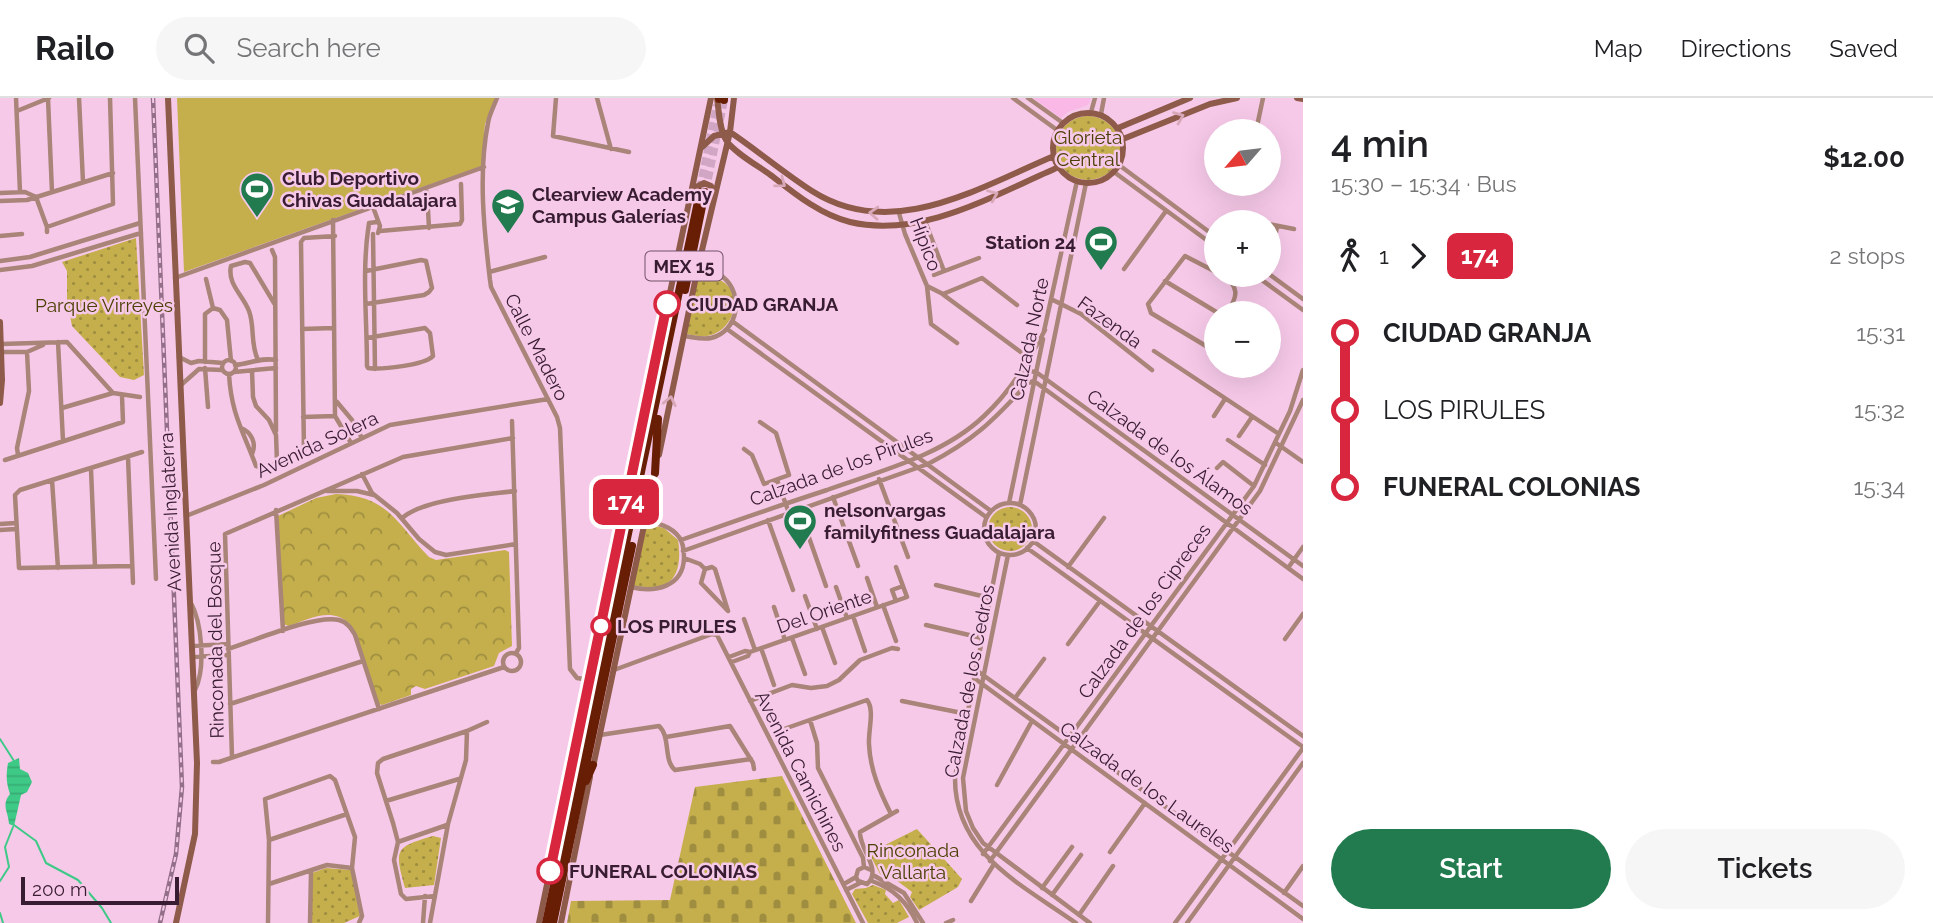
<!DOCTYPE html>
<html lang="en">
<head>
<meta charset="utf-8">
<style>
	body { margin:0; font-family:Raleway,sans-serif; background:#f6f6f6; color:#202124; height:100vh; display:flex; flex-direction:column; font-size:26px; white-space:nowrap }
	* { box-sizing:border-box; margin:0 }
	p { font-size:23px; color:#757577 }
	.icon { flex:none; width:38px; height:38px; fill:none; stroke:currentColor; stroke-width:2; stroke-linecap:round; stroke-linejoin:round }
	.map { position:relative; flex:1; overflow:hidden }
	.panel { display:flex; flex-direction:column; background:#fff; width:630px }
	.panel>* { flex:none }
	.badge { padding:0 14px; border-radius:10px; font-size:24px; line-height:46px }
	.needle { width:46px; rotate:242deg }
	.tools { position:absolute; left:1204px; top:21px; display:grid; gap:14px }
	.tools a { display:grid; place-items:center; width:77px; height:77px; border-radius:50%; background:#fff; box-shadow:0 7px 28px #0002; font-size:35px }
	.scale { position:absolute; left:21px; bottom:18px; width:158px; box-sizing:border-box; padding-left:7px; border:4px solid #381c31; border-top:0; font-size:19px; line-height:24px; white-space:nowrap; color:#381c31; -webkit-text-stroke:5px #f7c9e9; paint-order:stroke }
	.map>.badge { position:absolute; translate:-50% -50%; box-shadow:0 0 0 4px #fff }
	.legs { display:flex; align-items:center; gap:10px; height:77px; padding:0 28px; font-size:23px }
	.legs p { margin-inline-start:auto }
	.summary { display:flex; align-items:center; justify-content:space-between; height:119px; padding:0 28px }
	h1 { font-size:38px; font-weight:600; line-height:52px }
	.primary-button { display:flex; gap:14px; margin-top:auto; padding:14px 28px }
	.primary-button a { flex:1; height:80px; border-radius:42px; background:#217b4f; color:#fff; font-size:28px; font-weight:600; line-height:80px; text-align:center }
	.primary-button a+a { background:#f6f6f6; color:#202124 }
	ul { padding:0 28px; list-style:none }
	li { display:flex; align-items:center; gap:24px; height:77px; font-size:26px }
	li i { display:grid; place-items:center; width:10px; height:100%; margin:0 9px; background:currentColor }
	li i::after { content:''; width:18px; height:18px; margin:-9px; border:5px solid; border-radius:50%; background:#fff }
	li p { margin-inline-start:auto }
	li:first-child i { background:linear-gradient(#0000 50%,currentColor 0) }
	li:last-child i { background:linear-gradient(currentColor 50%,#0000 0) }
	header { display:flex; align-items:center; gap:42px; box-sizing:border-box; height:98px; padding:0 35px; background:#fff; border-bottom:2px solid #e0e0e0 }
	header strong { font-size:33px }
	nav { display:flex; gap:38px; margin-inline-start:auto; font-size:24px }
	.search { width:490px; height:63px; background:#f6f6f6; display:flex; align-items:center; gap:18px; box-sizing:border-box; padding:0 24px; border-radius:38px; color:#757577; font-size:26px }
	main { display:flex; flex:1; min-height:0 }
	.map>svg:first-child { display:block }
	.built { fill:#f9b8e6 }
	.forest { fill:url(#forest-crowns) }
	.cemetery { fill:url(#cemetery-stones) }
	.park { fill:url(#park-dots) }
	.pitch { fill:#c4af4c }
	.water { fill:url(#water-rules) }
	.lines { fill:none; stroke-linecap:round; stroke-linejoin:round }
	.stream { stroke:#3ec986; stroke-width:2 }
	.highway-tunnel { stroke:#d1a6c4; stroke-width:8; stroke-dasharray:8 4; stroke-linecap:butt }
	.street { stroke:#a98478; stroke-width:4.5 }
	.secondary { stroke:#8e5a4a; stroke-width:6 }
	.highway { stroke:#671e05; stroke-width:8 }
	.rail-casing { stroke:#936f89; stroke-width:4.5 }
	.rail { stroke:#f7c9e9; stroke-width:2; stroke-dasharray:5; stroke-linecap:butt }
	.oneway { stroke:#d8a8b9 }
	.line-1-casing { stroke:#fff; stroke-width:16 }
	.line-1 { stroke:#d7263d; stroke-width:10 }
	.stop-1-dot { fill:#fff; stroke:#d7263d; stroke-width:3.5 }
	.labels { text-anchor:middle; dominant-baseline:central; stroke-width:5; stroke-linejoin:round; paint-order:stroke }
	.shield { fill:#f7c9e9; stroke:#715068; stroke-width:2 }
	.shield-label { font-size:18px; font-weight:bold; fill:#381c31 }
	.park-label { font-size:19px; fill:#4b4004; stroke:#f7c9e9 }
	.poi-label { font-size:19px; font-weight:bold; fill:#381c31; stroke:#f7c9e9; text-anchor:start }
	.street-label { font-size:19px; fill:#381c31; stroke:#f7c9e9 }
	.stop-label { font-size:19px; font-weight:bold; fill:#381c31; stroke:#f7c9e9; text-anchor:start }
</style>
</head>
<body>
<header>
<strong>Railo</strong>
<div class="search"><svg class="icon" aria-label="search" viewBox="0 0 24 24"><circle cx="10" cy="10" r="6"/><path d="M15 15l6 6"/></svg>Search here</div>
<nav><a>Map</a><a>Directions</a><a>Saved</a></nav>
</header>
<main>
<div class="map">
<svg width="1303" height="825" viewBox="0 0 1303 825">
	<defs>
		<pattern id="forest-crowns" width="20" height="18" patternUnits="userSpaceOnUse" patternTransform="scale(1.75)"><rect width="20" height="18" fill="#c4af4c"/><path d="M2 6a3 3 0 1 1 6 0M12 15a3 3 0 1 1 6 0" fill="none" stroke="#a08e40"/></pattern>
		<pattern id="cemetery-stones" width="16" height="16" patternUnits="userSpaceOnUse" patternTransform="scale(1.75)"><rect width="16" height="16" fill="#c4af4c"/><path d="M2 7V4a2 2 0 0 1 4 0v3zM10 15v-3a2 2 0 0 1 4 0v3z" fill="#a08e40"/></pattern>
		<pattern id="park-dots" width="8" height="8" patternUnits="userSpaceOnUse" patternTransform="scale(1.75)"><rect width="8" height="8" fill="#c4af4c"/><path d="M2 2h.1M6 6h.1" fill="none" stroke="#a08e40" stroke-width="1.8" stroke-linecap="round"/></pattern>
		<pattern id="water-rules" width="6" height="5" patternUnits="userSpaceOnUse" patternTransform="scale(1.75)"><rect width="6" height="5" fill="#3ec986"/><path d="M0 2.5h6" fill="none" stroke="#37ac74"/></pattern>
	</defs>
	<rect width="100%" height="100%" fill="#f7c9e9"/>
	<path class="built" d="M1033,0H1091L1088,7L1068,14L1061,20Z"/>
	<path class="forest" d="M336,396C389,398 396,425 429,459L436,462L505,452L509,454L512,548L499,555L494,568L425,591L416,588L411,591V597L382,607L379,606L349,525C330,509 310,521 289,528L283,526L278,418L316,400Z"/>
	<path class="cemetery" d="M782,678L856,825H567L571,803L670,802L695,689Z"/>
	<path class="park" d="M1056 50a32 32 0 1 1 64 0a32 32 0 1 1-64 0Z
		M136,140L144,277L134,282L120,279L72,228L67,201V173L62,164Z
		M699,173C707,176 718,180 725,185C743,200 733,228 714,236C705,240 696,238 686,236Z
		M988 431a22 22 0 1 1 44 0a22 22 0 1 1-44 0Z
		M646,426L664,430L678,442C681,460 680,486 657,489C650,490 640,488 633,488Z
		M917,731L962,781L958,789L919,812L910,799L912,794L888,776L883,778L880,776L869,755Z
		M433,738L441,740L434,787L405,790C394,751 395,749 433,738Z
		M326,770L351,772L360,818L344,825H311L312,775Z
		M873,787L886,792L885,796L893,805L899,802L909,819L897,825H868L852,796L855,791L866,790Z"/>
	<path class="pitch" d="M177,0H495L485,26L482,68L184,174Z"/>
	<path class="water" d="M19,660L20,671L28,675L32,684L27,694L21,697L14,728L9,726C8,713 1,707 10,696C6,685 6,677 8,665Z"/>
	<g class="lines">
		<path class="stream" d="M0,641L14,663
			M14,727L36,743L46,765L78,782L102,810L111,825
			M0,783L9,769L5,749L13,729
			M0,815L3,825"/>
		<path class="highway-tunnel" d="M708,81L724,2
			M700,91L717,7"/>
		<path class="street" d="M16,0L20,94
			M79,0L83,84
			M135,0L156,481
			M497,0C494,8 489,17 488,25C478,75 484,132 490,182L491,189L557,319L560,330L570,571L577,580L590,582
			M556,0L553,38L629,54
			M597,0L611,51
			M1013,0L1057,32
			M1028,0L1063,25
			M48,1L52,94
			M17,13L49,0
			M1091,14L1095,0
			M1101,16L1104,0
			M1256,33L1263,0
			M1119,67L1216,139
			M1114,74L1216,149
			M427,94L429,130
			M0,95L25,94L36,99L47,129V134
			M0,103L27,102L113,75
			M373,109L380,128L378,135
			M899,115L905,136L927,188L931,226L957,245
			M333,122L335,318L351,345
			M925,123L944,173
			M1258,123L1262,124
			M1269,126L1294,131
			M47,129L113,106L110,0
			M368,133L369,125L377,124
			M380,133L460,126L462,122L461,86
			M373,136L375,271
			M0,138L22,136
			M272,152L275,159L276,333
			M0,163L30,159L140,125
			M1124,171L1166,113
			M0,172L32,168L141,135
			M366,173L421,162L426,163L432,190L429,194L424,197L366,206
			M489,174L545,159
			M1216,174L1185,158L1148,206L1151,215L1216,254
			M1269,176L1277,128
			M1269,176L1303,201
			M934,177L979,160
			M1222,177C1240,189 1238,198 1227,215
			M1255,177L1303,212
			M175,180L484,69
			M206,181L213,210
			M1165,183L1218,215
			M927,188L941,195L1022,255
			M943,196L982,180L1017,207
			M1051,201L1081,216L1152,272
			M213,210L220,212L227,222L231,263
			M732,223L991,413
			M302,231L334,230
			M727,231L986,419
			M1044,233L1077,83
			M684,238C693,239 703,242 711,240C739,233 744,196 723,179C716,173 706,171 698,169
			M367,240L425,230L430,235L433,258C425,267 381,272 368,270L367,268C367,223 362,176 368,132
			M58,244L63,343
			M1,246L67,244L113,295L140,299
			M1154,253L1279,336
			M1,254H27L43,247
			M179,259L191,265L199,263L223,265
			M258,262C250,246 255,229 249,213C243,197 227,186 231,168L245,164L250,165L274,205
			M222 269a7 7 0 1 1 14 0a7 7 0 1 1-14 0Z
			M205,264V216L213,210
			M235,267C250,266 261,259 276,262
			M205,270L208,309
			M234,274L276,270
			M229,276C231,315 243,333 256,368L268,371L277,364L276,337L269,322L256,308L253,299L252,273
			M1022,276L1028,273L1036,274L1303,468
			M181,287L199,271L222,272
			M337,304L352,322L362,340
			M62,310L113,295
			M1214,318L1225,301
			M303,319L335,318
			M512,323L519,550L516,555
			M241,330C251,334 257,345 252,356
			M1239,338L1252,319
			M1228,342L1265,367
			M1276,345L1303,364
			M744,351L752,357L764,386L789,377L776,335L760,324
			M304,354L301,144L304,140L335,138
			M18,357L17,350L29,293L27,254
			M128,359L133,485
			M5,362L123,324L122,298
			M1217,370L1223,364L1254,388
			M91,371L95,468
			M362,376L372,395L397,415L419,441L435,454L446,457L516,446
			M879,381L908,459
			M52,382L58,470
			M777,382L789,415
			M327,393H357L374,397
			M833,399L858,468
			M984 431a26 26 0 1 1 52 0a26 26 0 1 1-52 0Z
			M1009,405L1043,241
			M1020,407L1086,85
			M799,411L826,488
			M276,412L283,533
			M186,418L264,387L390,327L548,301
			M402,420C424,401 484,397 515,393
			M768,422L793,492
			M0,426L16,425
			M0,432L16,431
			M681,442C729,425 778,408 827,392C880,373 942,358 984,318C1011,293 1028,264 1045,232
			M1033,443L1303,638
			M1027,450L1303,649
			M683,453L928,366C974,342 993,323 1028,285L1034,283L1303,481
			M999,455L955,679C954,755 1021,786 1076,825
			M1008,457L963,680L966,713L973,730L983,745L1090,825
			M684,460L700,466L705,471
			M131,468L19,470L15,397L20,392L142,354
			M712,469L715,471L728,513L701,485L705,471Z
			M1068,469L1104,420
			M1288,470L1303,449
			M867,480L877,509
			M936,487L990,500
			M631,489C655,495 683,489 684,460C684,453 683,444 679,439C671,428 657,425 645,423
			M836,489L847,520
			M805,498L817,531
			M190,503C202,524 206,570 195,592
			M896,503L892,492L903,488
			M883,507L896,543
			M774,509L785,542
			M853,518L865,553
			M744,521L755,552
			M926,527L982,540
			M822,529L835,565
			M792,540L805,576
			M1285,541L1303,516
			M1068,546L1100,503
			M192,548L228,546
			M761,550L774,587
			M228,551C253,543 316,516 339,522C347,524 351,530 355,537L379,611
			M503 564a9 9 0 1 1 18 0a9 9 0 1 1-18 0Z
			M193,559L228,557
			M729,559L745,553L750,554L907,499L896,469
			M732,564L748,558L750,554
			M614,572L712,536L717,537L863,825
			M976,572L1303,808
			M974,580L1303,821
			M1015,600L1044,561
			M750,603L792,587L811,590L827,588L839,582L860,562L892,550L898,551
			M902,603L967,616
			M230,606L363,563
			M810,622L817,645L818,670L863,760L864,769
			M781,635L784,631L867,602C875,612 868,633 869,646C870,672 880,694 891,716
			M600,637L659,628C671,639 663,662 675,672L751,661
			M666,639L730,628L753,665L754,671
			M232,659L225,436L403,359L513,340
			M213,664H219L504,569
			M997,687L1032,623
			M386,703L459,681
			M860,734C859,751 883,772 867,786L858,783L856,779L858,772L864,769L871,772
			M860,734L897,713
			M269,742L347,716
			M398,744L447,727
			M1110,754L1145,705
			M983,756L1254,388L1290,313L1303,272
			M990,763L1260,393L1303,302
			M873,777L904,795L923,825
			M872,783C894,791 907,804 917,825
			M269,786L327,767L352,770
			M844,786L856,779
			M1042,790L1072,749
			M846,792L860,785
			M1284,795L1303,768
			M1052,797L1081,757
			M435,798L406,801L401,796L394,762L398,744L393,725L377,675L378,665L383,661L467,633L487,624
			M971,803L994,766
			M1079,817L1113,768
			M268,825L269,742L265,701L330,678L335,682L355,739L352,770L362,818L359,825
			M310,825L311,774
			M423,825L425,798
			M430,825L448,726L466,662L467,633
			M946,825L953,822
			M1175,825L1303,650
			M1187,825L1303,665"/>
		<path class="secondary" d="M168,0L197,665L195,736L176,825
			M717,0C719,13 719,30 726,42C733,54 760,69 772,78C795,96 821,117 850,124C923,141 995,96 1059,69
			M1297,0L1303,1
			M1053 50a35 35 0 1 1 70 0a35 35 0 1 1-70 0Z
			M1118,30L1190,0
			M1123,41L1210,6L1237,0
			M701,50L714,38L730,34C758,53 784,75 812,93C892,144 978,90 1054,58
			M693,93L698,88L704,85L711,88L715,96
			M0,224L2,282L0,305
			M648,299L711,0
			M659,357L698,169L730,34L734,0
			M593,669L656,371
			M567,690L643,324
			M539,825L564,704
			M561,825L590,679"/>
		<path class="highway" d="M719,1V0
			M724,2V0
			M685,192L705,94
			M642,325L654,292
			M655,375L658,321
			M586,683L593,667
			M567,709L568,688
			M546,825L700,94
			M553,825L632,448"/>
		<g class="rail-casing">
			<path id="rail" d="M153,0L182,689L176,756L160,825"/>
		</g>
		<use href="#rail" class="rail"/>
	</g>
	<defs><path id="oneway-chevron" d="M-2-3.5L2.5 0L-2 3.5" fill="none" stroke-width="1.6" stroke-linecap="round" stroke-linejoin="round" transform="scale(1.75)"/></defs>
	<g class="oneway">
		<use href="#oneway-chevron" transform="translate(1179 19) rotate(-22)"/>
		<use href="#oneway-chevron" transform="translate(781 85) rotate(37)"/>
		<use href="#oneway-chevron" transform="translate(993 97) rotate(-23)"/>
		<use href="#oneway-chevron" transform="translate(874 115) rotate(-177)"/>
		<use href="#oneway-chevron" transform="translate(670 303) rotate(-78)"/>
	</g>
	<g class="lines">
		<g class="line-1-casing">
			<path id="line-1" d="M550,773L667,206"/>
		</g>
		<use href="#line-1" class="line-1"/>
	</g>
	<defs>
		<g id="stadium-pin" transform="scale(1.75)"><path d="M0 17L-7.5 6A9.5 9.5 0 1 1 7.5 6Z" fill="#217b4f" stroke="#f7c9e9"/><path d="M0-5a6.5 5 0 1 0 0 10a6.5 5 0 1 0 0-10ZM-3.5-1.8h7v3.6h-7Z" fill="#fff"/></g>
		<g id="university-pin" transform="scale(1.75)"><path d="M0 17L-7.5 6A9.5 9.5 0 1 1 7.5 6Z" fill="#217b4f" stroke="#f7c9e9"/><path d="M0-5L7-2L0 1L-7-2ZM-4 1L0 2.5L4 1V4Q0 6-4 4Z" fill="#fff"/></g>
	</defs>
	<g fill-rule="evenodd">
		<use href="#stadium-pin" x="257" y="91"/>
		<use href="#university-pin" x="508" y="107"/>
		<use href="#stadium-pin" x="1101" y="144"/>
		<use href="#stadium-pin" x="800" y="423"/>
	</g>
	<g class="stop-1-dot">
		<circle cx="667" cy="206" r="12"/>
		<circle cx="601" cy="528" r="9"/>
		<circle cx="550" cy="773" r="12"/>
	</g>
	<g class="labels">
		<rect class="shield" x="645.5" y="153.5" width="77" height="29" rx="5"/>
		<g class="shield-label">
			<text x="684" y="168">MEX 15</text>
		</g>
		<g class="park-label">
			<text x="1088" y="39">Glorieta<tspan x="1088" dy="22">Central</tspan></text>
			<text x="104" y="207">Parque Virreyes</text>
			<text x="913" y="752">Rinconada<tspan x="913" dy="22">Vallarta</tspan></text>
		</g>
		<g class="poi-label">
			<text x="282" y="80">Club Deportivo<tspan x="282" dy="22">Chivas Guadalajara</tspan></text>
			<text x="532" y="96">Clearview Academy<tspan x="532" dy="22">Campus Galerías</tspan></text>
			<text x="1076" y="144" text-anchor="end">Station 24</text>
			<text x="824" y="412">nelsonvargas<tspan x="824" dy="22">familyfitness Guadalajara</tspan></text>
		</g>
		<g class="street-label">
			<text transform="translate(926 146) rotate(69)">Hípico</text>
			<text transform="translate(1110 224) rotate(36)">Fazenda</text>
			<text transform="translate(1029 241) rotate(-78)">Calzada Norte</text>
			<text transform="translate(537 249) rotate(63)">Calle Madero</text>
			<text transform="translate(317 346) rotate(-25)">Avenida Solera</text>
			<text transform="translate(1170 354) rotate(36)">Calzada de los Álamos</text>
			<text transform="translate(841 369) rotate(-20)">Calzada de los Pirules</text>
			<text transform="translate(170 414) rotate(-93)">Avenida Inglaterra</text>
			<text transform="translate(824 513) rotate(-19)">Del Oriente</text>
			<text transform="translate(1144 513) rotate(-54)">Calzada de los Cipreces</text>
			<text transform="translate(215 542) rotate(-91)">Rinconada del Bosque</text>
			<text transform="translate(969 583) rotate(-79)">Calzada de los Cedros</text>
			<text transform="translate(801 673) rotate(63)">Avenida Camichines</text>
			<text transform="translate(1147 689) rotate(36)">Calzada de los Laureles</text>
		</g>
		<g class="stop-label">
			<text x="686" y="206">CIUDAD GRANJA</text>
			<text x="617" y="528">LOS PIRULES</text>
			<text x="569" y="773">FUNERAL COLONIAS</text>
		</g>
	</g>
</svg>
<div class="tools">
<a><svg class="needle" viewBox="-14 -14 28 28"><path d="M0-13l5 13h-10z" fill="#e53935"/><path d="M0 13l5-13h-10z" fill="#757577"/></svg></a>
<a>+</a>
<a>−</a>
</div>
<div class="scale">200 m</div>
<b class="badge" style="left:626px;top:404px;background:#d7263d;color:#fff">174</b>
</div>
<section class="panel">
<div class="summary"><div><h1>4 min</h1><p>15:30 – 15:34 · Bus</p></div><b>$12.00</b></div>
<div class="legs"><svg class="icon" aria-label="walk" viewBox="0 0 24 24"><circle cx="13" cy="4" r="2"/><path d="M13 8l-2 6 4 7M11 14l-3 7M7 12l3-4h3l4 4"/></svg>1<svg class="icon" aria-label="forward" viewBox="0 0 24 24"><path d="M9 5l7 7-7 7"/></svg><b class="badge" style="background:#d7263d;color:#fff">174</b><p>2 stops</p></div>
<ul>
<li><i style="color:#d7263d"></i><b>CIUDAD GRANJA</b><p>15:31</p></li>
<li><i style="color:#d7263d"></i><span>LOS PIRULES</span><p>15:32</p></li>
<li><i style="color:#d7263d"></i><b>FUNERAL COLONIAS</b><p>15:34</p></li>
</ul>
<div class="primary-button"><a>Start</a><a>Tickets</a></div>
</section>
</main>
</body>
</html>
